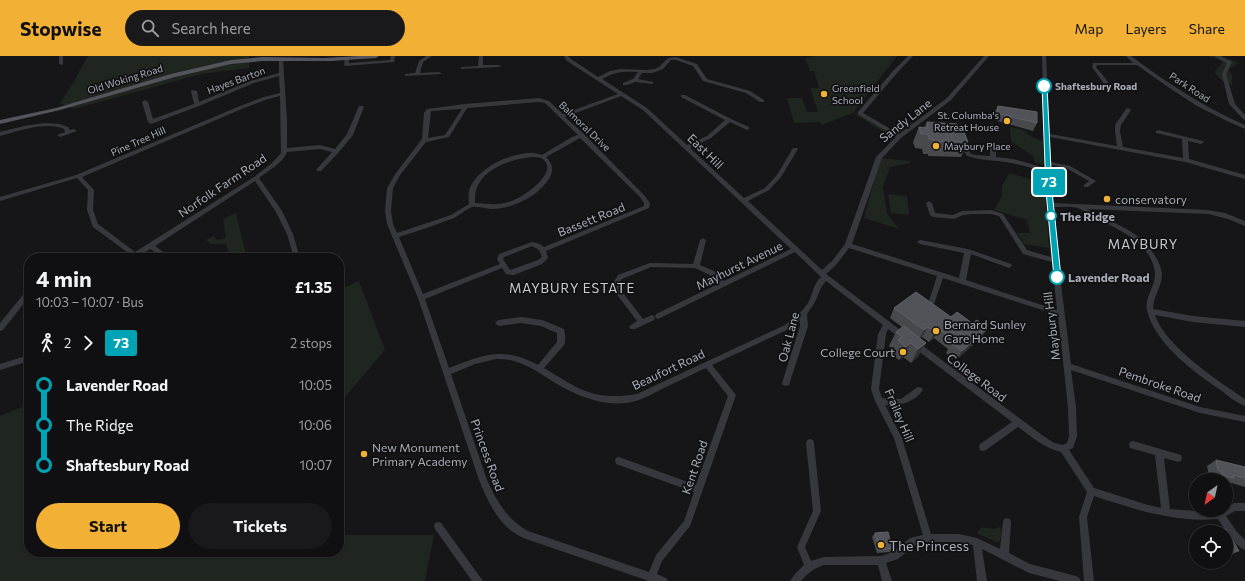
<!DOCTYPE html>
<html lang="en">
<head>
<meta charset="utf-8">
<style>
	body { margin:0; font-family:Commissioner,sans-serif; background:#19191b; color:#f1f3f6; height:100vh; display:flex; flex-direction:column; font-size:15px; white-space:nowrap }
	* { box-sizing:border-box; margin:0 }
	p { font-size:13px; color:#9c9d9f }
	.icon { flex:none; width:22px; height:22px; fill:none; stroke:currentColor; stroke-width:2; stroke-linecap:round; stroke-linejoin:round }
	.map { position:relative; flex:1; overflow:hidden }
	.details { position:absolute; left:24px; top:197px; width:320px; height:304px; display:flex; flex-direction:column; background:#101012; border-radius:16px; box-shadow:0 1px 3px #0004,0 0 0 1px #303032 }
	.details>* { flex:none }
	.badge { padding:0 8px; border-radius:3px; font-size:14px; line-height:26px }
	.needle { width:26px; rotate:213deg }
	.fabs { position:absolute; left:1189px; top:417px; display:grid; gap:8px }
	.fabs a { display:grid; place-items:center; width:44px; height:44px; border-radius:50%; background:#101012; box-shadow:0 1px 3px #0004,0 0 0 1px #303032; font-size:20px }
	.map>.badge { position:absolute; translate:-50% -50%; box-shadow:0 0 0 2px #fff }
	.legs { display:flex; align-items:center; gap:6px; height:44px; padding:0 12px; font-size:13px }
	.legs p { margin-inline-start:auto }
	.headline { display:flex; align-items:center; justify-content:space-between; height:68px; padding:0 12px }
	h1 { font-size:22px; font-weight:700; line-height:30px }
	.cta { display:flex; gap:8px; margin-top:auto; padding:8px 12px }
	.cta a { flex:1; height:46px; border-radius:24px; background:#f2b134; color:#111; font-size:16px; font-weight:700; line-height:46px; text-align:center }
	.cta a+a { background:#19191b; color:#f1f3f6 }
	ul { padding:0 12px; list-style:none }
	li { display:flex; align-items:center; gap:14px; height:40px; font-size:15px }
	li i { display:grid; place-items:center; width:6px; height:100%; margin:0 5px; background:currentColor }
	li i::after { content:''; width:10px; height:10px; margin:-5px; border:3px solid; border-radius:50%; background:#101012 }
	li p { margin-inline-start:auto }
	li:first-child i { background:linear-gradient(#0000 50%,currentColor 0) }
	li:last-child i { background:linear-gradient(currentColor 50%,#0000 0) }
	header { display:flex; align-items:center; gap:24px; box-sizing:border-box; height:56px; padding:0 20px; background:#f2b134; color:#111 }
	header strong { font-size:19px }
	nav { display:flex; gap:22px; margin-inline-start:auto; font-size:14px }
	.search { width:280px; height:36px; background:#19191b; display:flex; align-items:center; gap:10px; box-sizing:border-box; padding:0 14px; border-radius:22px; color:#9c9d9f; font-size:15px }
	.map>svg:first-child { display:block }
	.green { fill:#1e261f }
	.lines { fill:none; stroke-linecap:round; stroke-linejoin:round }
	.minor { fill:#37383d; fill-rule:evenodd }
	.major { fill:#53555c; fill-rule:evenodd }
	.wall { fill:#47494d }
	.shaded-wall { fill:#2f3033 }
	.building { fill:#525359; stroke:#5f6168 }
	.line-1 { fill:#00a3b4; stroke:#fff }
	.stop-1-dot { fill:#fff; stroke:#00a3b4; stroke-width:2 }
	.poi-dot { fill:#f2b134; stroke:#111113; stroke-width:1.5 }
	.labels { text-anchor:middle; dominant-baseline:central; stroke-width:3.5; stroke-linejoin:round; paint-order:stroke }
	.far-street-label { font-size:10px; fill:#a8adb8; stroke:#111113 }
	.far-stop-label { font-size:10px; font-weight:bold; fill:#a8adb8; stroke:#111113; text-anchor:start }
	.far-poi-label { font-size:10px; fill:#a8adb8; stroke:#111113; text-anchor:start }
	.street-label { font-size:12px; fill:#a8adb8; stroke:#111113 }
	.poi-label { font-size:12px; fill:#a8adb8; stroke:#111113; text-anchor:start }
	.stop-label { font-size:12px; font-weight:bold; fill:#a8adb8; stroke:#111113; text-anchor:start }
	.neighbourhood-label { font-size:13px; letter-spacing:1px; fill:#c9ccd4; stroke:#111113 }
	.near-poi-label { font-size:14px; fill:#a8adb8; stroke:#111113; text-anchor:start }
</style>
</head>
<body>
<header>
<strong>Stopwise</strong>
<div class="search"><svg class="icon" aria-label="search" viewBox="0 0 24 24"><circle cx="10" cy="10" r="6"/><path d="M15 15l6 6"/></svg>Search here</div>
<nav><a>Map</a><a>Layers</a><a>Share</a></nav>
</header>
<div class="map">
<svg width="1245" height="525" viewBox="0 0 1245 525">
	<rect width="100%" height="100%" fill="#161618"/>
	<path class="green" d="M88,0H249V12L201,18L74,53L60,47L74,25Z
		M816,0H897L853,57L859,58L894,79V82L853,57L822,69L820,66L794,67L787,42H802L807,56H818L810,32H819L814,15H810L805,2Z
		M1209,0H1222L1239,7L1230,12L1229,15L1232,19V29L1223,26L1214,16L1223,6Z
		M1010,71L1023,74L1032,81L1043,85L1044,109L1035,107L1033,100L1011,85Z
		M880,102L910,105V107L890,111L883,131L887,157L899,173L864,162Z
		M1009,117L1045,127L1049,192L1024,188L1017,177H1030L1027,164L994,154L1002,140V130Z
		M888,138L907,140L909,159L891,157Z
		M236,157L247,202H230L226,188H211L206,184L214,180L217,184L226,182L223,163Z
		M359,225L385,294L339,348V234Z
		M29,348V496H339V479H434L425,525H0V360Z
		M981,471L993,473L1000,471L1002,476L1000,485L996,486L977,477Z"/>
	<g class="lines">
		<path class="minor" d="M59,0H63V9L59,8Z
			M391,0H395L394,6L346,10L344,9L345,2L347,1L349,2V7L390,4Z
			M426,0H432L423,6L420,17L439,16L441,17V18L405,20V18L415,17L419,5Z
			M479,0H483V9H499L501,10L499,11L461,13V11H463L478,10Z
			M564,0H568L571,3L598,21L610,15L621,13L647,14L655,13L659,11L668,2L676,1L697,8L707,23L750,35L764,44V46H760L746,37L703,25L693,10L676,4H671L663,13L658,15L652,17H642L638,23L653,26V28L635,26L627,29H623V27L633,23L638,16C624,15 614,16 602,23L647,52L687,89L707,80L725,64L681,41V39H685L731,63L749,71V73L747,74L730,66L711,82L690,92L744,142L765,132L777,119L793,92H797L798,93L781,121L769,134L748,145L822,214L832,205L845,188L876,101L896,81L858,58V56L893,15L908,0H913L897,17L863,57L899,78L947,42L984,0H989L951,44L901,82L882,102L852,188L959,222L964,197L920,188L917,186L920,184L968,193L1011,208L1012,210L1009,212L971,198L966,224L1057,254L1052,206L1023,198L999,160L991,158H972L963,159L954,163L933,161L930,159L926,147L929,145L932,147L935,157L953,159L962,155L991,154L1003,158L1027,194L1051,201L1045,116C1034,113 1023,109 1011,107C997,104 981,105 967,100L959,87L960,86H964L971,98L976,99L990,100V92L993,90L996,92V101L1013,103L1045,112L1042,0H1046L1050,78L1117,90L1115,75V69L1126,53L1128,52L1131,54L1121,69L1120,75L1123,91L1183,102L1182,83L1156,77V75L1158,74L1203,85L1204,86L1201,88L1188,85L1189,103L1245,119V123L1185,106L1050,81L1051,106L1070,110L1096,125L1088,131H1084V129L1089,125L1066,112L1051,109L1053,147L1208,154L1225,157L1245,165V170L1228,163L1208,158L1087,153C1111,167 1138,173 1153,197C1158,204 1162,212 1162,220C1161,232 1153,241 1153,253L1193,260L1245,265V271L1193,266L1155,259C1165,290 1218,325 1245,343V350C1237,347 1229,341 1222,335C1195,317 1154,287 1147,254C1144,241 1156,230 1155,216C1151,186 1117,173 1094,161C1089,159 1083,154 1078,152C1071,150 1061,151 1053,151L1058,204L1071,308L1200,351L1245,360V366L1200,357L1071,314L1076,351L1077,380L1073,392L1069,394L1094,432L1148,449L1161,452L1155,399L1130,392L1129,389L1130,386L1133,385L1181,399L1182,402L1181,405L1178,406L1164,402L1170,453L1209,456L1226,454V451L1234,447H1245V455H1235L1226,460L1237,476L1245,484V494C1233,489 1225,474 1218,463C1175,467 1134,453 1094,440L1087,461L1094,525H1084L1079,461L1087,436L1061,396C1044,392 1032,381 1018,371L986,394L983,395L980,394L979,391L980,388L1012,366L913,291L912,289L913,287H919L1042,379L1054,387L1063,389L1067,387L1069,380L1068,351L1058,259L943,222L934,248L931,251L929,250L928,248L937,220L849,192L836,209L826,218L907,279L908,281L907,283H901L888,273L886,278L879,333L882,342L901,343L916,332L919,331L922,332L923,334C914,347 899,350 885,349L902,382L931,478H959L977,482L1000,493L1003,466L1004,463L1007,462L1010,463L1011,466L1009,497L1030,508L1076,520L1079,522L1081,525H1060L1029,517L982,493L987,525H977L973,489L959,486H928L915,489L898,503L886,507L892,525H882L878,509H824C814,512 808,517 801,525H790L795,518L804,509L797,491L813,455L806,387L807,384L810,383L813,384L814,387L821,455L805,491L811,505L824,501L881,500L893,496L910,482L923,479L894,382L875,345L871,333L878,278L883,269L826,225L822,230L815,246L807,258L808,270L789,329L786,330L783,329L782,327L800,270V265L789,273L712,309L736,339L690,470L662,505L657,518L666,522L668,525H649L526,483C500,473 489,448 479,424L418,242L387,168L385,155L387,132L396,117L422,83L424,57L427,53L465,48L539,42L549,45L563,58L618,38L567,5ZM621,40L643,54L791,193L724,225L714,215L700,209L706,184L703,182L700,184L693,208L650,207L618,219L613,227L615,236L637,265L631,269L629,271L631,273H635L654,264L655,262L654,260L652,259L643,263L620,233L619,227L622,223L651,211L695,212L710,219L718,228L656,258L655,260L656,262L658,263L795,196L821,221C813,228 813,238 808,247C802,256 793,263 785,269L637,338C594,345 580,334 544,312L564,289C566,285 565,277 564,273L542,264L521,261L499,264L497,265L495,267L497,269L499,270L521,267L541,270L557,277V286L538,309C503,290 483,299 449,312L425,243L502,212L506,218L512,219H514L542,208L548,202L546,195L649,152L650,147L644,139L584,78L565,61ZM539,46L545,47L578,79L572,81L542,99C539,98 536,97 533,97C511,96 475,113 469,135C468,139 469,144 469,148L451,159L397,177L393,168L391,155L393,132L400,119L426,86L449,81L467,52ZM462,53L445,79L428,82L431,55ZM580,82L640,141L644,147V150L544,191L540,188L532,186L499,198L497,203L500,208L423,238L399,181C417,175 436,169 454,162C460,159 466,153 472,151C478,150 485,153 491,153C512,153 537,141 549,123C554,114 553,108 546,101ZM532,101C535,101 539,101 541,102C562,114 525,140 514,144C499,150 491,148 475,147C475,143 475,138 476,134C483,112 511,103 532,101ZM532,190L539,194L542,201L538,204L510,214L503,203L504,201ZM496,303C518,302 535,314 552,325C578,341 609,354 639,344C647,341 654,337 662,333C677,326 691,319 706,312L728,340L696,429L619,401L616,402L615,405L616,408L694,436L684,465L656,499L649,516L528,475C507,463 497,446 487,424L451,318L475,308Z
			M1126,0H1131C1167,27 1204,51 1245,69V73L1227,65L1197,50L1168,31L1137,9H1097L1096,11L1109,27L1106,29L1104,28L1092,11L1093,7H1133Z
			M1214,0H1220L1232,6L1226,18L1235,48L1245,59V64L1243,63L1229,48L1222,18L1227,7Z
			M279,2L283,3L287,64V92L320,89L335,93L347,78L359,50H363L364,51L353,79L339,96L321,115H317L316,114L332,96L320,93L287,96C283,107 268,115 259,122L282,155L293,178L300,202H294L287,178L276,156L255,125L155,190L172,202H164L150,193L136,202H128L131,199L93,171L87,154L88,134L77,122L0,145V141L76,119L240,50L264,41L280,37L279,20L254,27L199,50L151,68L148,66L142,46L145,44L148,46L153,63L194,48L191,35L192,34L197,35L199,46L250,25L279,17ZM280,40L281,97L272,107L254,121L135,196L98,168L93,154L94,134L82,121L244,52L268,43Z
			M44,67L60,68L68,71L70,74L74,73L77,75L60,81L57,79L65,76L64,73C46,65 18,75 0,80V76L24,70Z
			M29,233V241L3,274L0,275V267L27,234Z
			M29,299V305L0,314V308Z
			M438,466L441,467L483,525H472L435,473L434,470L435,467Z"/>
		<path class="major" d="M359,0H379L376,2L331,5H263L231,8L175,21L60,54L0,68V64L56,52L171,18L231,4L263,1L324,2Z"/>
	</g>
	<path class="wall" d="M998,50L1037,67L1033,75L994,64V57Z
		M927,66L958,71L968,86L961,101L928,100V98H923L922,93L915,92L913,86L919,71L924,72Z
		M894,252L951,261L982,281L956,304L946,297L948,293L934,282L929,286L922,281L920,282L926,287L918,300L911,307L903,301L899,304L891,298L893,293L889,290L896,276L902,271L890,262Z
		M1216,404L1245,411V431L1228,426L1226,427V424H1213V421L1209,420L1207,410Z
		M1226,473L1239,495L1229,500H1226V476H1207L1210,474Z
		M875,477L892,492L890,496L877,497L872,481Z"/>
	<path class="shaded-wall" d="M928,271L922,281L919,283L924,274Z
		M988,272L982,281L956,304L962,295Z
		M939,273L934,282L929,286L935,277Z
		M911,287L903,301L899,304L906,291Z
		M926,287L918,300L911,307L918,293Z"/>
	<path class="building" d="M998,50L1037,56V67L997,57Z
		M927,66L957,68L958,71H962L968,86L934,85V84L929,83L928,78H921L919,71L928,72Z
		M916,236L951,261L957,256L972,267L977,264L988,272L962,295L951,287L955,284L939,273L935,277L928,271L924,274L894,252Z
		M904,270L926,287L918,293L911,287L906,291L898,284L902,281L896,276Z
		M1216,404L1245,411V422L1233,419L1234,422L1222,419L1221,415L1218,414Z
		M1226,473L1239,495H1226V476H1211L1210,474Z
		M888,476L892,492L880,494L875,477Z"/>
	<path class="line-1" d="M1042,29L1047,30L1052,135L1061,221L1057,224L1054,221L1046,135Z"/>
	<g class="stop-1-dot">
		<circle cx="1044" cy="30" r="7"/>
		<circle cx="1051" cy="160" r="5"/>
		<circle cx="1057" cy="221" r="7"/>
	</g>
	<g class="poi-dot">
		<circle cx="824" cy="38" r="4"/>
		<circle cx="1007" cy="65" r="4"/>
		<circle cx="936" cy="90" r="4"/>
		<circle cx="1107" cy="143" r="4"/>
		<circle cx="936" cy="275" r="4"/>
		<circle cx="903" cy="296" r="4"/>
		<circle cx="364" cy="398" r="4"/>
		<circle cx="881" cy="489" r="4"/>
	</g>
	<g class="labels">
		<g class="far-street-label">
			<text transform="translate(125 23) rotate(-17)">Old Woking Road</text>
			<text transform="translate(236 24) rotate(-20)">Hayes Barton</text>
			<text transform="translate(1190 31) rotate(33)">Park Road</text>
			<text transform="translate(585 70) rotate(44)">Balmoral Drive</text>
			<text transform="translate(138 85) rotate(-24)">Pine Tree Hill</text>
		</g>
		<g class="far-stop-label">
			<text x="1055" y="30">Shaftesbury Road</text>
		</g>
		<g class="far-poi-label">
			<text x="832" y="32">Greenfield<tspan x="832" dy="12">School</tspan></text>
			<text x="999" y="59" text-anchor="end">St. Columba's<tspan x="999" dy="12">Retreat House</tspan></text>
			<text x="944" y="90">Maybury Place</text>
		</g>
		<g class="street-label">
			<text transform="translate(905 64) rotate(-38)">Sandy Lane</text>
			<text transform="translate(706 95) rotate(44)">East Hill</text>
			<text transform="translate(222 129) rotate(-34)">Norfolk Farm Road</text>
			<text transform="translate(591 163) rotate(-22)">Bassett Road</text>
			<text transform="translate(739 209) rotate(-26)">Mayhurst Avenue</text>
			<text transform="translate(1051 270) rotate(-97)">Maybury Hill</text>
			<text transform="translate(788 281) rotate(-75)">Oak Lane</text>
			<text transform="translate(668 313) rotate(-25)">Beaufort Road</text>
			<text transform="translate(977 321) rotate(37)">College Road</text>
			<text transform="translate(1160 328) rotate(19)">Pembroke Road</text>
			<text transform="translate(900 359) rotate(67)">Frailey Hill</text>
			<text transform="translate(488 399) rotate(70)">Princess Road</text>
			<text transform="translate(694 411) rotate(-71)">Kent Road</text>
		</g>
		<g class="poi-label">
			<text x="1115" y="143">conservatory</text>
			<text x="944" y="268">Bernard Sunley<tspan x="944" dy="14">Care Home</tspan></text>
			<text x="895" y="296" text-anchor="end">College Court</text>
			<text x="372" y="391">New Monument<tspan x="372" dy="14">Primary Academy</tspan></text>
		</g>
		<g class="stop-label">
			<text x="1060" y="160">The Ridge</text>
			<text x="1068" y="221">Lavender Road</text>
		</g>
		<g class="neighbourhood-label">
			<text x="1143" y="188">MAYBURY</text>
			<text x="572" y="232">MAYBURY ESTATE</text>
		</g>
		<g class="near-poi-label">
			<text x="889" y="489">The Princess</text>
		</g>
	</g>
</svg>
<div class="fabs">
<a><svg class="needle" viewBox="-14 -14 28 28"><path d="M0-13l5 13h-10z" fill="#e53935"/><path d="M0 13l5-13h-10z" fill="#9c9d9f"/></svg></a>
<a><svg class="icon" aria-label="locate" viewBox="0 0 24 24"><circle cx="12" cy="12" r="6"/><path d="M12 2v4M12 18v4M2 12h4M18 12h4"/></svg></a>
</div>
<b class="badge" style="left:1049px;top:126px;background:#00a3b4;color:#fff">73</b>
<section class="details">
<div class="headline"><div><h1>4 min</h1><p>10:03 – 10:07 · Bus</p></div><b>£1.35</b></div>
<div class="legs"><svg class="icon" aria-label="walk" viewBox="0 0 24 24"><circle cx="13" cy="4" r="2"/><path d="M13 8l-2 6 4 7M11 14l-3 7M7 12l3-4h3l4 4"/></svg>2<svg class="icon" aria-label="forward" viewBox="0 0 24 24"><path d="M9 5l7 7-7 7"/></svg><b class="badge" style="background:#00a3b4;color:#fff">73</b><p>2 stops</p></div>
<ul>
<li><i style="color:#00a3b4"></i><b>Lavender Road</b><p>10:05</p></li>
<li><i style="color:#00a3b4"></i><span>The Ridge</span><p>10:06</p></li>
<li><i style="color:#00a3b4"></i><b>Shaftesbury Road</b><p>10:07</p></li>
</ul>
<div class="cta"><a>Start</a><a>Tickets</a></div>
</section>
</div>
</body>
</html>
